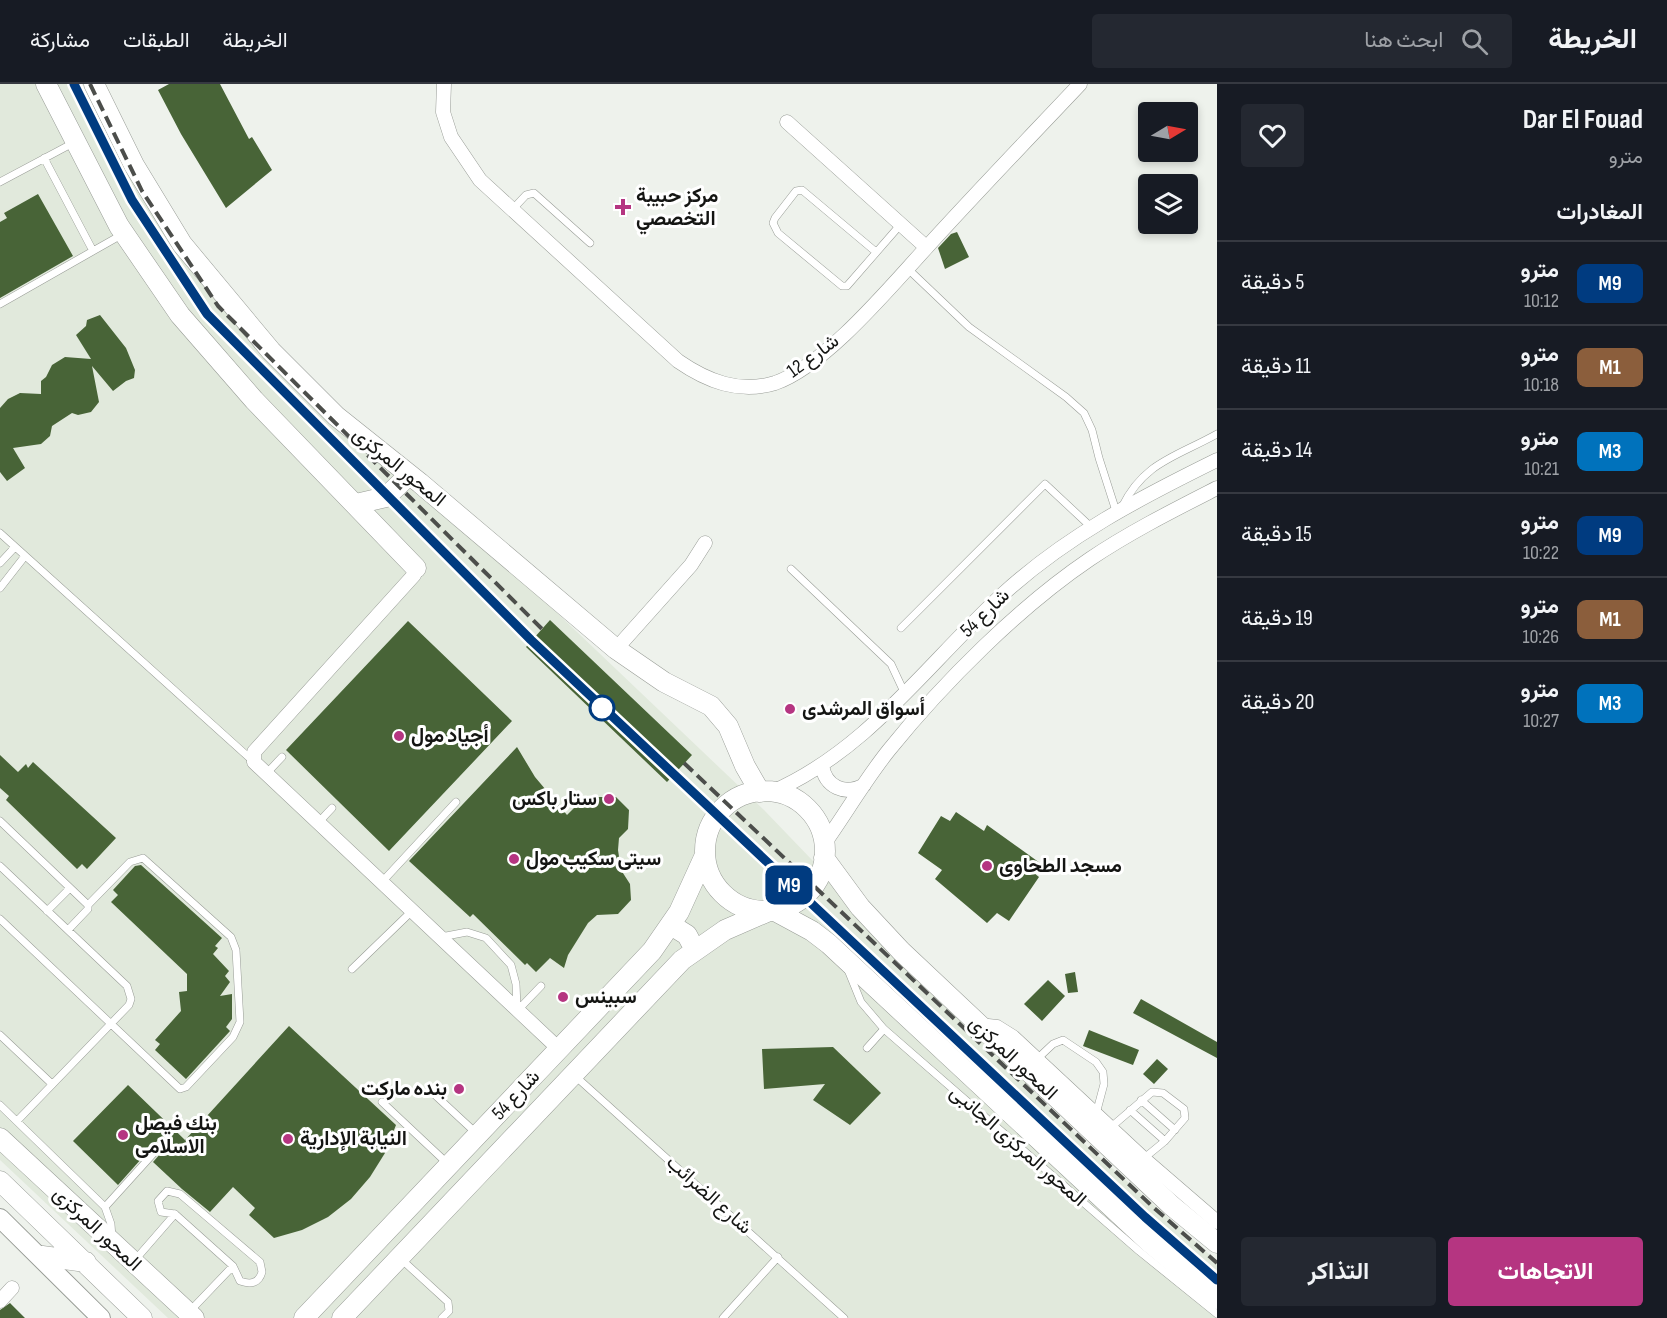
<!DOCTYPE html>
<html lang="ar">
<head>
<meta charset="utf-8">
<style>
	body { margin:0; font-family:"Sofia Sans Condensed",Vazirmatn,sans-serif; background:#242831; color:#f1f3f6; direction:rtl; height:100vh; display:flex; flex-direction:column; font-size:22px; white-space:nowrap }
	* { box-sizing:border-box; margin:0 }
	p { font-size:20px; color:#9ea1a6 }
	.icon { flex:none; width:33px; height:33px; fill:none; stroke:currentColor; stroke-width:2; stroke-linecap:round; stroke-linejoin:round }
	.map { position:relative; flex:1; overflow:hidden; direction:ltr }
	.panel { display:flex; flex-direction:column; background:#171b24; width:450px }
	.panel>* { flex:none }
	.badge { padding:0 12px; border-radius:9px; font-size:21px; line-height:39px }
	.needle { width:39px; rotate:80deg }
	.fabs { position:absolute; left:1138px; top:18px; display:grid; gap:12px }
	.fabs a { display:grid; place-items:center; width:60px; height:60px; border-radius:6px; background:#171b24; box-shadow:0 3px 9px #0003; font-size:30px }
	.map>.badge { position:absolute; translate:-50% -50%; box-shadow:0 0 0 3px #fff }
	h2 { padding:0 24px; font-size:22px; line-height:54px }
	.round { display:grid; place-items:center; flex:none; width:63px; height:63px; border-radius:6px; background:#242831 }
	.summary { display:flex; align-items:center; justify-content:space-between; height:102px; padding:0 24px }
	h1 { font-size:28px; font-weight:700; line-height:45px }
	.button { display:flex; gap:12px; margin-top:auto; padding:12px 24px }
	.button a { flex:1; height:69px; border-radius:6px; background:#b53581; color:#fff; font-size:24px; font-weight:700; line-height:69px; text-align:center }
	.button a+a { background:#242831; color:#f1f3f6 }
	ul { padding:0; list-style:none }
	li { display:flex; align-items:center; gap:18px; height:84px; padding:0 24px; border-top:2px solid #363941 }
	li div { flex:1 }
	li b { display:block; font-size:22px }
	li em { font-style:normal }
	li .badge { min-width:66px; font-weight:700; text-align:center }
	header { display:flex; align-items:center; gap:36px; box-sizing:border-box; height:84px; padding:0 30px; background:#171b24; border-bottom:2px solid #363941 }
	header strong { font-size:28px }
	nav { display:flex; gap:33px; margin-inline-start:auto; font-size:21px }
	.search { width:420px; height:54px; background:#242831; display:flex; align-items:center; gap:15px; box-sizing:border-box; padding:0 21px; border-radius:6px; color:#9ea1a6; font-size:22px }
	main { display:flex; flex:1; min-height:0 }
	.map>svg:first-child { display:block }
	.built { fill:#e1e9dc }
	.building { fill:#486437 }
	.lines { fill:none; stroke-linecap:round; stroke-linejoin:round }
	.service-casing { stroke:#989c96; stroke-width:8 }
	.minor-casing { stroke:#989c96; stroke-width:15 }
	.tertiary-casing { stroke:#989c96; stroke-width:20 }
	.secondary-casing { stroke:#989c96; stroke-width:21 }
	.service { stroke:#fff; stroke-width:7 }
	.minor { stroke:#fff; stroke-width:14 }
	.tertiary { stroke:#fff; stroke-width:18 }
	.secondary { stroke:#fff; stroke-width:20 }
	.rail { stroke:#4c4e4b; stroke-width:4; stroke-dasharray:12 6; stroke-linecap:butt }
	.line-casing { stroke:#fff; stroke-width:14 }
	.line { stroke:#003b80; stroke-width:9 }
	.poi-dot { fill:#b53581; stroke:#fff; stroke-width:2 }
	.stop-dot { fill:#fff; stroke:#003b80; stroke-width:3 }
	.labels { text-anchor:middle; dominant-baseline:central; stroke-width:6; stroke-linejoin:round; paint-order:stroke }
	.poi-label { font-size:20px; font-weight:bold; fill:#141513; stroke:#fff; text-anchor:start }
	.street-label { font-size:20px; fill:#141513; stroke:#fff }
</style>
</head>
<body>
<header>
<strong>الخريطة</strong>
<div class="search"><svg class="icon" aria-label="search" viewBox="0 0 24 24"><circle cx="10" cy="10" r="6"/><path d="M15 15l6 6"/></svg>ابحث هنا</div>
<nav><a>الخريطة</a><a>الطبقات</a><a>مشاركة</a></nav>
</header>
<main>
<section class="panel">
<div class="summary"><div><h1>Dar El Fouad</h1><p>مترو</p></div><a class="round"><svg class="icon" aria-label="heart" viewBox="0 0 24 24"><path d="M12 20l-8-8c-3-5 5-10 8-4 3-6 11-1 8 4z"/></svg></a></div>
<h2>المغادرات</h2>
<ul>
<li><span class="badge" style="background:#003b80;color:#fff">M9</span><div><b>مترو</b><p>10:12</p></div><em>5 دقيقة</em></li>
<li><span class="badge" style="background:#8b5e3c;color:#fff">M1</span><div><b>مترو</b><p>10:18</p></div><em>11 دقيقة</em></li>
<li><span class="badge" style="background:#0072bc;color:#fff">M3</span><div><b>مترو</b><p>10:21</p></div><em>14 دقيقة</em></li>
<li><span class="badge" style="background:#003b80;color:#fff">M9</span><div><b>مترو</b><p>10:22</p></div><em>15 دقيقة</em></li>
<li><span class="badge" style="background:#8b5e3c;color:#fff">M1</span><div><b>مترو</b><p>10:26</p></div><em>19 دقيقة</em></li>
<li><span class="badge" style="background:#0072bc;color:#fff">M3</span><div><b>مترو</b><p>10:27</p></div><em>20 دقيقة</em></li>
</ul>
<div class="button"><a>الاتجاهات</a><a>التذاكر</a></div>
</section>
<div class="map">
<svg width="1217" height="1234" viewBox="0 0 1217 1234">
	<rect width="100%" height="100%" fill="#eef2ec"/>
	<path class="built" d="M0,0H79L97,37L153,116L229,212L305,289L764,726L1086,1061L1217,1177V1234H168L0,1076Z"/>
	<path class="building" d="M169,0H220L249,55L252,53L272,86L226,124L181,50L158,6Z
		M38,110L73,172L0,214V138L7,134L4,129Z
		M957,148L969,173L945,185L938,164L951,150Z
		M100,231L126,264L135,286L134,294L126,297L113,307L92,282L99,318L91,328L78,331L72,329L52,342L50,352L41,360L13,364L25,384L7,397L0,388V324L8,315L20,309L41,310V297L46,293L52,281L65,273L91,275L76,251L86,242L87,236Z
		M550,536L692,671L667,698L526,563Z
		M408,537L512,637L389,767L286,666Z
		M517,663L535,693L567,731L585,713H616L629,726L628,745L619,754L618,766L621,786L630,800L631,816L618,830L597,831L588,839L568,871L564,884L550,874L536,888L527,879L525,881L473,830L470,833L409,777Z
		M0,671L18,688L26,680L28,684L33,678L116,754L87,785L82,780L77,785L6,716L9,712L0,704Z
		M956,728L984,747L987,741L1040,779L1034,789L1039,793L1009,837L997,829L987,839L935,795L942,786L918,769L941,732L950,737Z
		M141,781L222,854L215,862L218,864L213,870L229,887L225,892L230,898L220,912L232,910V935L226,943L230,947L186,995L155,966L160,960L155,956L181,927L179,908L187,907V890L111,818L118,811L113,806L135,782Z
		M1075,888L1078,908L1068,909L1065,890Z
		M1048,896L1065,912L1042,937L1024,920Z
		M1141,915L1217,958V974L1133,929Z
		M289,942L396,1041L385,1069L370,1093L351,1115L328,1133L302,1146L274,1154L249,1131L255,1124L233,1103L210,1128L182,1105L153,1078L167,1062L164,1055L158,1056L118,1101L73,1057L128,1001L185,1056Z
		M1089,946L1139,966L1133,981L1083,962Z
		M833,963L881,1009L850,1041L813,1016L825,1000L764,1005L762,965Z
		M1157,975L1168,985L1154,1000L1143,990Z
		M10,1219L25,1234H0V1226Z"/>
	<g class="lines">
		<g class="service-casing">
			<path id="service" d="M44,74L93,167L123,150
				M0,98L75,58
				M511,127L526,111L534,109L590,159
				M876,168L802,106L796,107L775,134L773,139L778,149L842,202H847L901,140
				M907,184L969,243L1066,313L1084,329L1092,346L1099,374L1116,427
				M0,220L93,167
				M1122,423C1144,378 1176,373 1217,350
				M0,449L254,678
				M0,479L15,463
				M791,485L891,580L905,610
				M0,504L25,472
				M901,544L1045,400L1090,442
				M266,690L282,673
				M0,737L88,821V825L68,846
				M318,739L332,724
				M0,782L127,902L131,915L129,921L17,1037
				M381,799L456,718
				M47,827L70,804
				M0,835L180,1005L186,1003L233,953L240,938L236,866L231,853L143,774L130,778L88,821
				M441,853L467,848L486,854L511,881L516,900L517,924
				M352,885L412,827
				M848,886L861,918L884,945L1139,1167L1217,1230
				M517,927L541,902
				M0,951L52,1000
				M867,964L884,945
				M1036,976L1053,960L1063,956L1096,978L1103,988L1104,1000L1096,1030
				M574,991L844,1234
				M435,1011L476,1049
				M1141,1016L1175,1046
				M382,1018L448,1080
				M0,1021L105,1123L111,1140L112,1154
				M1130,1026L1165,1057
				M1110,1044L1152,1008L1163,1009L1184,1025L1185,1034L1165,1057L1143,1075
				M167,1107L180,1110L260,1178L262,1188C259,1199 251,1201 240,1197L233,1182L175,1130L161,1128L158,1117Z
				M105,1123L162,1060
				M401,1175L448,1218L449,1227L442,1234
				M135,1176L175,1130
				M190,1227L233,1182
				M723,1234L778,1173"/>
		</g>
		<g class="minor-casing">
			<path id="minor" d="M444,0L443,28L451,53L480,96L678,277C707,297 739,310 775,299C825,282 891,202 927,163C977,108 1029,54 1080,0
				M787,38L926,163
				M416,484L414,491L254,668V678L559,965
				M616,565L691,481L705,459
				M822,681C825,703 845,712 864,701
				M772,708C868,666 927,580 1002,511C1066,452 1140,414 1217,376
				M824,760C846,729 865,696 889,666C943,599 1019,523 1090,475C1130,448 1174,426 1217,404
				M979,941L997,943L1013,953L1144,1075L1217,1138
				M0,1217L12,1204"/>
		</g>
		<g class="tertiary-casing">
			<path id="tertiary" d="M0,1134L101,1234"/>
		</g>
		<g class="secondary-casing">
			<path id="secondary" d="M46,0L119,142L180,231L254,316L416,484
				M94,0L134,81L182,160L271,267L336,332L420,399L616,565L664,598L711,622L728,642L745,682L760,708
				M356,420L386,413L409,391
				M705 767a60 60 0 1 1 120 0a60 60 0 1 1-120 0Z
				M824,774L860,823L901,867L1172,1122L1217,1159
				M775,827L812,847L829,860L1148,1157L1217,1215
				M671,841L687,851L695,866
				M0,1054L194,1234
				M0,1097L142,1234
				M42,1172L86,1178
				M304,1234L652,867L679,828L705,771
				M342,1234L682,876L725,846L769,827"/>
		</g>
		<use href="#service" class="service"/>
		<use href="#minor" class="minor"/>
		<use href="#tertiary" class="tertiary"/>
		<use href="#secondary" class="secondary"/>
		<path class="rail" d="M74,0L132,116L207,230L531,557
			M90,0L142,107L218,222L542,545
			M684,679L1153,1123L1217,1179
			M673,691L1145,1133L1217,1196"/>
	</g>
	<g class="lines">
		<g class="line-casing">
			<path id="line" d="M74,0L132,116L207,230L531,556L1145,1133L1217,1196"/>
		</g>
		<use href="#line" class="line"/>
	</g>
	<g class="poi-dot">
		<path d="M620 114h6v6h6v6h-6v6h-6v-6h-6v-6h6z"/>
		<circle cx="790" cy="625" r="6"/>
		<circle cx="399" cy="652" r="6"/>
		<circle cx="609" cy="715" r="6"/>
		<circle cx="514" cy="775" r="6"/>
		<circle cx="987" cy="782" r="6"/>
		<circle cx="563" cy="913" r="6"/>
		<circle cx="459" cy="1005" r="6"/>
		<circle cx="123" cy="1051" r="6"/>
		<circle cx="288" cy="1055" r="6"/>
	</g>
	<circle class="stop-dot" cx="602" cy="624" r="12"/>
	<g class="labels">
		<g class="poi-label">
			<text x="636" y="112">مركز حبيبة<tspan x="636" dy="23">التخصصي</tspan></text>
			<text x="802" y="625">أسواق المرشدى</text>
			<text x="411" y="652">أجياد مول</text>
			<text x="597" y="715" text-anchor="end">ستار باكس</text>
			<text x="526" y="775">سيتى سكيب مول</text>
			<text x="999" y="782">مسجد الطحاوى</text>
			<text x="575" y="913">سبينس</text>
			<text x="447" y="1005" text-anchor="end">بنده ماركت</text>
			<text x="135" y="1040">بنك فيصل<tspan x="135" dy="23">الاسلامى</tspan></text>
			<text x="300" y="1055">النيابة الإدارية</text>
		</g>
		<g class="street-label">
			<text transform="translate(813 272) rotate(-36)">شارع 12</text>
			<text transform="translate(399 383) rotate(39)">المحور المركزى</text>
			<text transform="translate(985 529) rotate(-44)">شارع 54</text>
			<text transform="translate(1013 974) rotate(43)">المحور المركزى</text>
			<text transform="translate(516 1011) rotate(-47)">شارع 54</text>
			<text transform="translate(1018 1062) rotate(41)">المحور المركزى الجانبى</text>
			<text transform="translate(709 1111) rotate(42)">شارع الضرائب</text>
			<text transform="translate(97 1145) rotate(43)">المحور المركزى</text>
		</g>
	</g>
</svg>
<div class="fabs">
<a><svg class="needle" viewBox="-14 -14 28 28"><path d="M0-13l5 13h-10z" fill="#e53935"/><path d="M0 13l5-13h-10z" fill="#9ea1a6"/></svg></a>
<a><svg class="icon" aria-label="layers" viewBox="0 0 24 24"><path d="M12 4l9 5-9 5-9-5zM3 14l9 5 9-5"/></svg></a>
</div>
<b class="badge" style="left:789px;top:801px;background:#003b80;color:#fff">M9</b>
</div>
</main>
</body>
</html>
